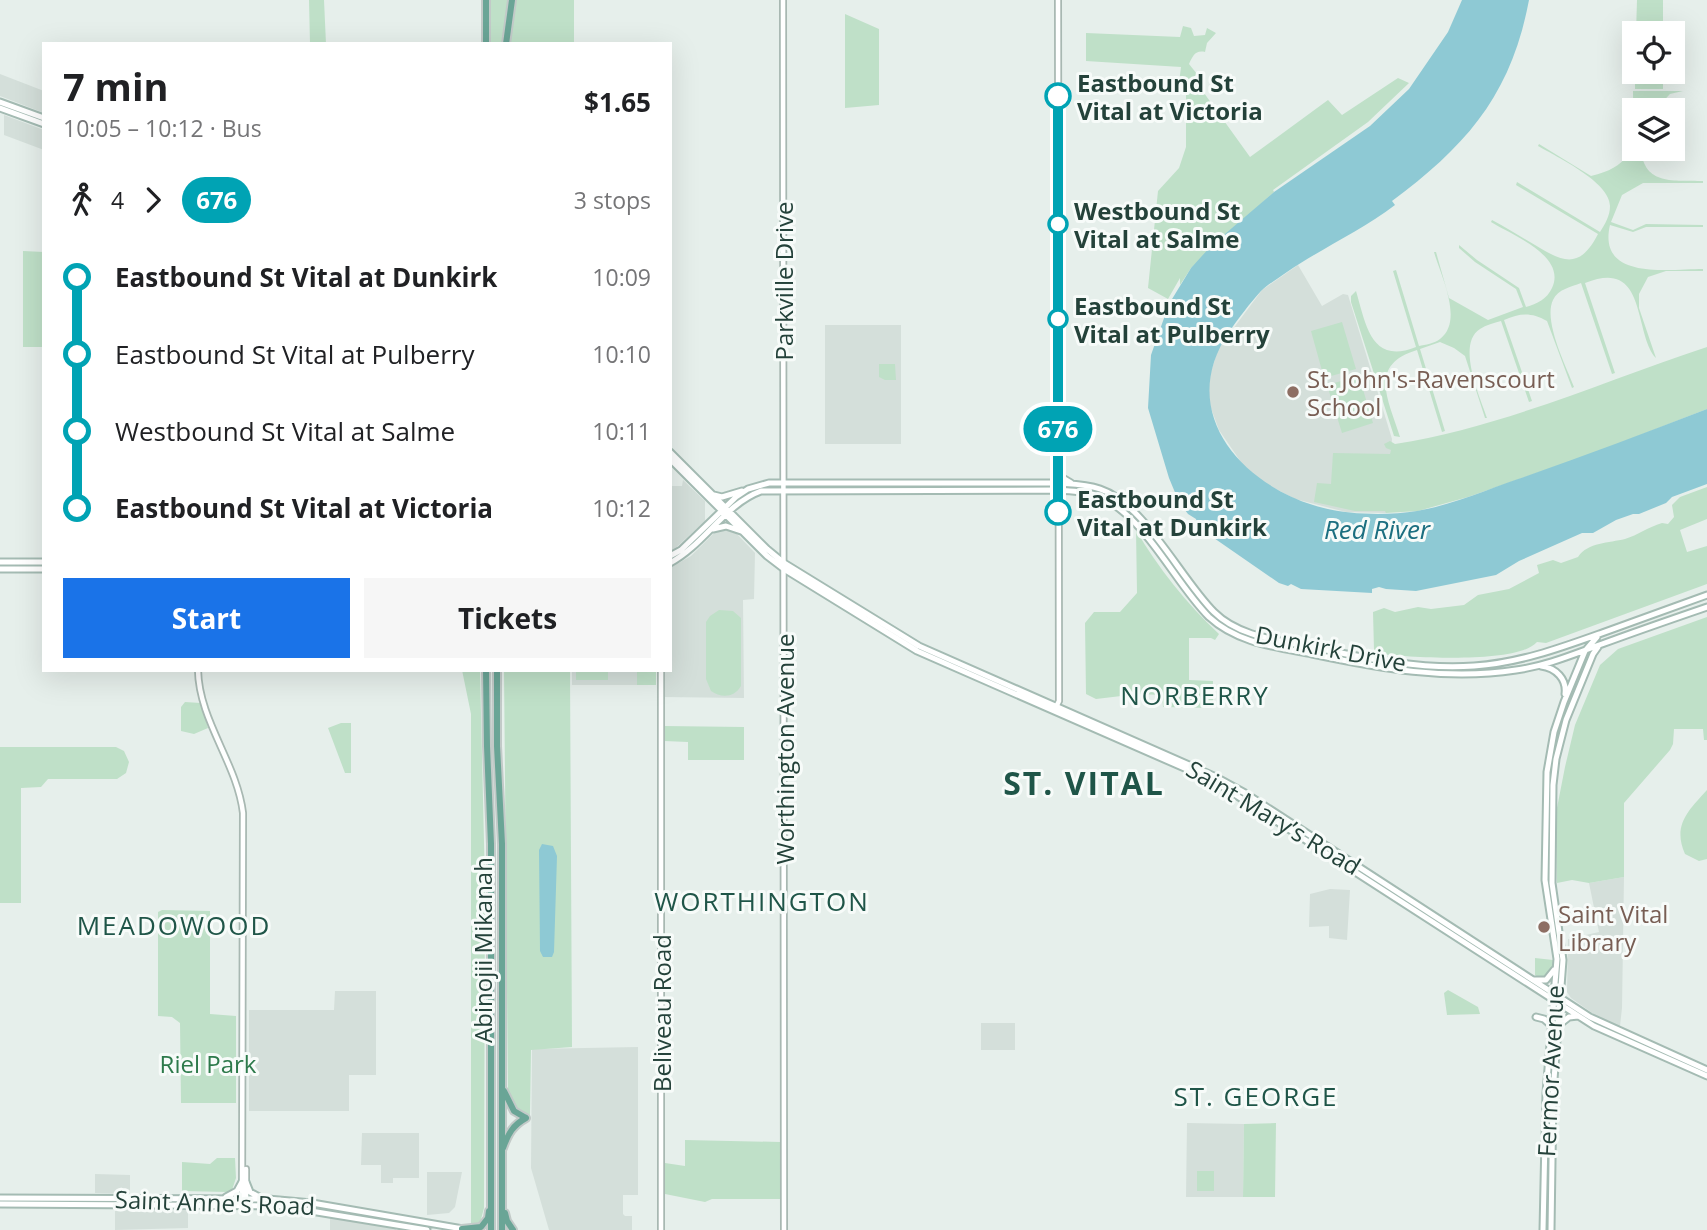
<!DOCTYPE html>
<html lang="en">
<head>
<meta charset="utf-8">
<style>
	body { margin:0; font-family:"Open Sans",sans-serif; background:#f6f6f6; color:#202124; height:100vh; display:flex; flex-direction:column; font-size:26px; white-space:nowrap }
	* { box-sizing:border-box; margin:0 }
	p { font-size:23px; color:#757577 }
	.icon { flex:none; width:38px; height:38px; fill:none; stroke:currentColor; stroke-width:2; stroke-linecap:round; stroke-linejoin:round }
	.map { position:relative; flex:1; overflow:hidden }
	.drawer { position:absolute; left:42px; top:42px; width:630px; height:630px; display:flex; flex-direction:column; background:#fff; border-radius:0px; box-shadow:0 7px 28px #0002 }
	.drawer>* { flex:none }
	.badge { padding:0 14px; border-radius:23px; font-size:24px; line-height:46px }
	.controls { position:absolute; left:1622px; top:21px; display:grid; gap:14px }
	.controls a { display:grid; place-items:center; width:63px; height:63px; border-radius:0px; background:#fff; box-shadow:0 7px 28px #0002; font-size:35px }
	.map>.badge { position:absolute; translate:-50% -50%; box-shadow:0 0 0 4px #fff }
	.legs { display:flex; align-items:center; gap:10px; height:77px; padding:0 21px; font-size:23px }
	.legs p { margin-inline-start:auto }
	.head { display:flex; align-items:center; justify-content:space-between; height:119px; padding:0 21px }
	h1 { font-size:38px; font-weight:700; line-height:52px }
	.button { display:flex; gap:14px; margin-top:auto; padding:14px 21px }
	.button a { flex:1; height:80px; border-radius:0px; background:#1a73e8; color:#fff; font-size:28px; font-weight:700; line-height:80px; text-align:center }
	.button a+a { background:#f6f6f6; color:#202124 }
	ul { padding:0 21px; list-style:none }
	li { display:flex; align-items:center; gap:24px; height:77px; font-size:26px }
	li i { display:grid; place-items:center; width:10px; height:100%; margin:0 9px; background:currentColor }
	li i::after { content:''; width:18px; height:18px; margin:-9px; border:5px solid; border-radius:50%; background:#fff }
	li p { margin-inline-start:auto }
	li:first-child i { background:linear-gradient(#0000 50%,currentColor 0) }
	li:last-child i { background:linear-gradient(currentColor 50%,#0000 0) }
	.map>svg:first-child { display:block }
	.built { fill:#d4dfda }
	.green { fill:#bfe0c8 }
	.water { fill:#8ec9d4 }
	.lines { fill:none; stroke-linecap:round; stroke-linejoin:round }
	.tertiary-casing { stroke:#a8b8b2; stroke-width:8 }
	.secondary-casing { stroke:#a4bbb3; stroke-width:9 }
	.primary-casing { stroke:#c2cac8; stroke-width:10 }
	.tertiary { stroke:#fff; stroke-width:4.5 }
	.secondary { stroke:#fff; stroke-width:5 }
	.primary { stroke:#6aa596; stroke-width:6 }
	.line-1-casing { stroke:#fff; stroke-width:16 }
	.line-1 { stroke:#00a3b4; stroke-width:10 }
	.stop-1-dot { fill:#fff; stroke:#00a3b4; stroke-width:3.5 }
	.education-dot { fill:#8d6e63; stroke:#f7fbf9; stroke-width:2.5 }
	.labels { text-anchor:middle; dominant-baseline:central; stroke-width:6; stroke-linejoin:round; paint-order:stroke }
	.stop-label { font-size:24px; font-weight:bold; fill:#24423a; stroke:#f7fbf9; text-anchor:start }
	.street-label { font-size:24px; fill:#24423a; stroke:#f7fbf9 }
	.education-label { font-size:24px; fill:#785e54; stroke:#f7fbf9; text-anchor:start }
	.park-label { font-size:24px; fill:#2d7a4b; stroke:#f7fbf9 }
	.water-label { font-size:26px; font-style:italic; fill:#1c6f80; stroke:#f7fbf9 }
	.neighbourhood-label { font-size:26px; letter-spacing:2px; fill:#1f5548; stroke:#f7fbf9 }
	.district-label { font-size:32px; font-weight:bold; letter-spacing:2px; fill:#1f5548; stroke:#f7fbf9 }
</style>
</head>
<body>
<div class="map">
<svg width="1707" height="1230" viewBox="0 0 1707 1230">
	<rect width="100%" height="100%" fill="#e6efeb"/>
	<path class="built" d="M0,74L44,91V113L0,96Z
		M4,115L44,130V150L4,135Z
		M1298,265L1322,306L1343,294L1348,295L1392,439L1386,513L1346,512L1295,499L1263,482L1243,465L1219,430L1209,403L1208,382L1218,349L1262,290Z
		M825,325H901V444H825Z
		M683,480L705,501V521L670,553V486H682Z
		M727,529L736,533L755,553L754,599L743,600L744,698L663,697L662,670H670V568L691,556L715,532Z
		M572,670H655V685H572Z
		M1624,877L1622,1008L1620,1026L1598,1017L1571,998L1567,992L1568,939L1599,932L1589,883Z
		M1330,889L1350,890L1347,940L1329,938V926L1309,927L1310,894Z
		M335,991H376V1075H349V1111H249V1010H334Z
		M981,1023H1015V1050H981Z
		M638,1047V1195H623V1214L625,1216H632V1230H549L531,1168L532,1049Z
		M1187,1123L1244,1124L1243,1197H1186Z
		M362,1133H419V1178H393V1183H381V1165H361Z
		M427,1172H462L455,1207L449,1213L427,1215Z
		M95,1174L130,1175V1194L95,1193Z
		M115,1209H188V1228L115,1230Z
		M330,1218L396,1229V1230H330Z"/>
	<path class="green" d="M309,0H324L326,44H310Z
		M488,0H508L502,44H488Z
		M516,0H574V44H510Z
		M1637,0H1663V33H1636Z
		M845,14L879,29V105L845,108Z
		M1183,26L1191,28L1194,36L1205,35L1207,28L1216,33L1207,43L1205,52C1195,50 1193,56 1189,64L1197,74L1183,87L1179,83L1181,67L1086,61V33L1180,37Z
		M1635,72H1663V89H1635Z
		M1398,78L1409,83L1368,122L1273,190L1274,192L1191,268L1180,285V278L1168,299L1148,288L1158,191L1179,168L1186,147V95L1199,86L1250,157L1328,100L1342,115Z
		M1633,91H1683L1670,94L1655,110H1634V149H1641C1644,186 1674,180 1703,181V183H1643L1622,195L1611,222L1633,230L1646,224L1703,225V227H1646L1633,232L1610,225C1597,281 1669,269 1703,269V271H1666L1648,277L1639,294V308L1656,358C1633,333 1648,257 1585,283L1615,373L1612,374L1581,283C1571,287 1558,289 1553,300C1543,321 1566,366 1574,387L1572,388L1547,321C1531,312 1520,313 1504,320L1532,401L1529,402L1501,321C1494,323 1486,325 1480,329C1456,344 1480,397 1487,418H1485L1465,356L1454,348L1440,342L1420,349L1445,431L1442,432L1417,350C1367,365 1389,401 1400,437L1394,436L1351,302V296L1356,291C1366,325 1371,365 1416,347L1393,271L1396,270L1419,346C1425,345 1435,343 1440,339C1464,321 1441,276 1434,252H1436L1449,298L1488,320L1523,307L1516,289L1475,262L1459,248V245L1477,260L1519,288L1526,307C1537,304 1547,299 1552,288C1567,256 1512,235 1491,222L1492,220C1507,228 1521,237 1535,245C1564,263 1580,269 1598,234L1516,185L1517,182L1600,232C1605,224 1610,216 1610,206C1610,182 1557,157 1538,146L1539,144L1591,176C1643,164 1633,134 1633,91Z
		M23,251L44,252V347H23Z
		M1342,322L1356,369L1324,378L1311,331Z
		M1707,347V409L1597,452L1468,497L1418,511L1386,513L1385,511H1355L1314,502L1317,483L1331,484L1333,453L1390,454L1391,450L1386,448L1384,444L1390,441L1395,444C1503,427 1604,381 1707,347Z
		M879,364H895L896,380H885L879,377Z
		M1359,376L1373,423L1342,433L1327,385Z
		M1707,487V519L1680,530L1687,552L1707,546V584L1546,643L1537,642C1517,665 1409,657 1379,654L1374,650L1373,612L1384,608L1395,612L1418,607L1431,609L1464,605L1478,595L1509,589L1539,573L1537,565L1553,560L1561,563L1578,557C1588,542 1609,543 1625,539C1638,535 1648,527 1662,523L1668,524L1674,517L1672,505L1680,497Z
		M1136,530C1158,568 1187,604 1219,634L1215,640L1211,638H1189V680L1213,681V708L1163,707L1162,695L1138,694L1096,699L1086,694L1085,623L1094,612H1120L1137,593Z
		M719,610L733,611L741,618V686C734,698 721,698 711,691L706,679V622L710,616Z
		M1707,617V740H1704L1703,729H1674L1673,744L1670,750L1624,803V877L1589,883L1572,880L1557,883L1556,813L1565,767L1575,725L1600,665L1618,649Z
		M462,670H480L485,885L484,1208L480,1223H471V714Z
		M504,670H570L572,1047L531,1050L530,1115L521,1113L508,1096Z
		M576,670H608V680H576Z
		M637,670H656V685H637Z
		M185,702L201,703L208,728L194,734L181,731V707Z
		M341,723H351V773H345L328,728Z
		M664,726L744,727V760H688V742L664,741Z
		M0,747H116L124,751L129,762L126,773L117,779H48L41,787L21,788V903H0Z
		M1707,790V859L1699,861L1685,854C1672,825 1689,810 1707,790Z
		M162,910L210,911V1014L236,1016V1103H181L180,1023L172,1017L158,1016V912Z
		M1535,958L1553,960C1553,970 1548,977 1538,977L1535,975Z
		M1448,990L1478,1007L1480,1014L1447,1015L1444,993Z
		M1276,1123L1275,1197H1243L1244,1124Z
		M685,1140L780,1142V1199H712L705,1202L665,1194V1163L685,1166Z
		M217,1158H235L236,1178L232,1190L228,1192L182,1191V1162L210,1164Z
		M1197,1171H1214V1191H1197Z"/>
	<path class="water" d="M1462,0H1529C1511,95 1467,145 1392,201L1395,205C1361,231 1322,248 1287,272C1279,278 1268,284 1261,291C1250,303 1238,319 1229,332C1177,409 1237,481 1313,505C1344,515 1385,516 1417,511C1452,505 1486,490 1518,479C1582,457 1644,433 1707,409V484L1672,497L1666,503L1639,514H1633L1616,520L1593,533H1582L1519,561L1496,575L1416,591L1386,589L1379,587L1372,589V593L1301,589L1291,584L1288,586L1279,583L1198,527L1196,519L1188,514L1179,502L1169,478L1148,408L1151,355L1169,304L1191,268L1211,246L1274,192L1370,126L1409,89L1448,32Z
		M542,844L553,846L557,856L554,952L552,957H543L540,951L539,850Z"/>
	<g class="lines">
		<g class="tertiary-casing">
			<path id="tertiary" d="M783,0L784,1230
				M198,670C199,721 237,763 243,813L242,1205L246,1209
				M661,670V1230
				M1055,709L1059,701L1058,0
				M246,1209V1169"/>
		</g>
		<g class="secondary-casing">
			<path id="secondary" d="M0,102L44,118
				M0,108L44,124
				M670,452L767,549L784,563L919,646L1214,776L1245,793L1590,1017L1707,1070
				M670,459L767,556L784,569L917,651L1214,781L1594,1026L1707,1076
				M1058,470L1061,477L1071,483
				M714,495L722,497L742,491
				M713,529L726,526L741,531
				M670,556L681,550L736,497L748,489L769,483H1058C1072,484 1086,484 1100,489C1145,504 1180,578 1214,612C1239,637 1278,640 1312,647C1365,658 1420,670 1474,666C1519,663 1560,648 1602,633C1637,620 1672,608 1707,595
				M0,562H44
				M670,563C704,545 725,504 761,491L1058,490C1072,491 1086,491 1100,497C1145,516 1174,582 1209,617C1237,643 1276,647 1312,654C1379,668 1447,681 1516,670C1546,666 1574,654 1602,644C1637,631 1672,619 1707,607
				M0,569H44
				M1541,666C1556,668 1567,679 1565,694
				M1534,980H1546L1554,970
				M1536,1017L1544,1019L1551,1025
				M1560,1024L1569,1017L1578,1016
				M246,1182L250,1192L259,1197
				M226,1197L237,1191L243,1180
				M0,1198L268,1199L312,1203L463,1229
				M0,1204L280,1206L427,1230
				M1543,1230L1546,1093L1557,959L1545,880L1547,772L1554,732L1564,702L1585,651L1597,637
				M1551,1230L1553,1093L1563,960L1552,883L1553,785L1556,759L1566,720L1593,654L1598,647"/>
		</g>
		<g class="primary-casing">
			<path id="primary" d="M486,44V0
				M506,44L512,0
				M486,670L487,746L491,844V1230
				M497,670V746L502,844V1230
				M504,1091L514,1111L526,1118
				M503,1148C508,1134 513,1125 526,1118
				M505,1213L507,1221L513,1230
				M462,1229L481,1227L488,1218L489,1211"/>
		</g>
		<use href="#tertiary" class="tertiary"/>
		<use href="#secondary" class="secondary"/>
		<use href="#primary" class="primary"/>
	</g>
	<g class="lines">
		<g class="line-1-casing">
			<path id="line-1" d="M1058,96V512"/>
		</g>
		<use href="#line-1" class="line-1"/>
	</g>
	<g class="stop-1-dot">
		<circle cx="1058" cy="96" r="12"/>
		<circle cx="1058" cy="224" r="9"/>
		<circle cx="1058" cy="319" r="9"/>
		<circle cx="1058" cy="512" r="12"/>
	</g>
	<g class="education-dot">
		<circle cx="1293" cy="392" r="7"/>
		<circle cx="1544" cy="927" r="7"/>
	</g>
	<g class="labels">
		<g class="stop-label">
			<text x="1077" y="82">Eastbound St<tspan x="1077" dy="28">Vital at Victoria</tspan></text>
			<text x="1074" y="210">Westbound St<tspan x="1074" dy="28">Vital at Salme</tspan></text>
			<text x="1074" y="305">Eastbound St<tspan x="1074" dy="28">Vital at Pulberry</tspan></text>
			<text x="1077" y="498">Eastbound St<tspan x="1077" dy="28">Vital at Dunkirk</tspan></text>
		</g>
		<g class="street-label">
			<text transform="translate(783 281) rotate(-90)">Parkville Drive</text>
			<text transform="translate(1331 648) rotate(11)">Dunkirk Drive</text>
			<text transform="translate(784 749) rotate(-90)">Worthington Avenue</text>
			<text transform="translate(1274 817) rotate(31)">Saint Mary’s Road</text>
			<text transform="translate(482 950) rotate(-90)">Abinojii Mikanah</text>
			<text transform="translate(661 1013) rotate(-90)">Beliveau Road</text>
			<text transform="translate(1550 1071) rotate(-87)">Fermor Avenue</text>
			<text transform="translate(215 1202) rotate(2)">Saint Anne's Road</text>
		</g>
		<g class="education-label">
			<text x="1307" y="378">St. John's-Ravenscourt<tspan x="1307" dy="28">School</tspan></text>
			<text x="1558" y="913">Saint Vital<tspan x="1558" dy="28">Library</tspan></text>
		</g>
		<g class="park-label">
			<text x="208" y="1063">Riel Park</text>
		</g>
		<g class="water-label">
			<text x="1377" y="529">Red River</text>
		</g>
		<g class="neighbourhood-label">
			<text x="1195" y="695">NORBERRY</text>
			<text x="762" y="901">WORTHINGTON</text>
			<text x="174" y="925">MEADOWOOD</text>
			<text x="1256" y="1096">ST. GEORGE</text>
		</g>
		<g class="district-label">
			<text x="1084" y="782">ST. VITAL</text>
		</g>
	</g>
</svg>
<div class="controls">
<a><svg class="icon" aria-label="locate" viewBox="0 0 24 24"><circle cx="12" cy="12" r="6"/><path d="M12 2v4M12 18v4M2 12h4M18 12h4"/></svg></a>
<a><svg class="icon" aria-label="layers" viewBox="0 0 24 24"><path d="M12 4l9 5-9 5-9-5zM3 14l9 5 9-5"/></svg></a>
</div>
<b class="badge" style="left:1058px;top:429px;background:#00a3b4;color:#fff">676</b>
<section class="drawer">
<div class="head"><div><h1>7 min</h1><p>10:05 – 10:12 · Bus</p></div><b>$1.65</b></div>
<div class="legs"><svg class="icon" aria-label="walk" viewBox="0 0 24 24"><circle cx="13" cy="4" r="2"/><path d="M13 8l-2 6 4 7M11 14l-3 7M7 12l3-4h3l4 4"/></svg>4<svg class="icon" aria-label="forward" viewBox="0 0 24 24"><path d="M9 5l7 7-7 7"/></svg><b class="badge" style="background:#00a3b4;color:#fff">676</b><p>3 stops</p></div>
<ul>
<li><i style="color:#00a3b4"></i><b>Eastbound St Vital at Dunkirk</b><p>10:09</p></li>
<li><i style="color:#00a3b4"></i><span>Eastbound St Vital at Pulberry</span><p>10:10</p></li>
<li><i style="color:#00a3b4"></i><span>Westbound St Vital at Salme</span><p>10:11</p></li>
<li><i style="color:#00a3b4"></i><b>Eastbound St Vital at Victoria</b><p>10:12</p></li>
</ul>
<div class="button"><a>Start</a><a>Tickets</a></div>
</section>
</div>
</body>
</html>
